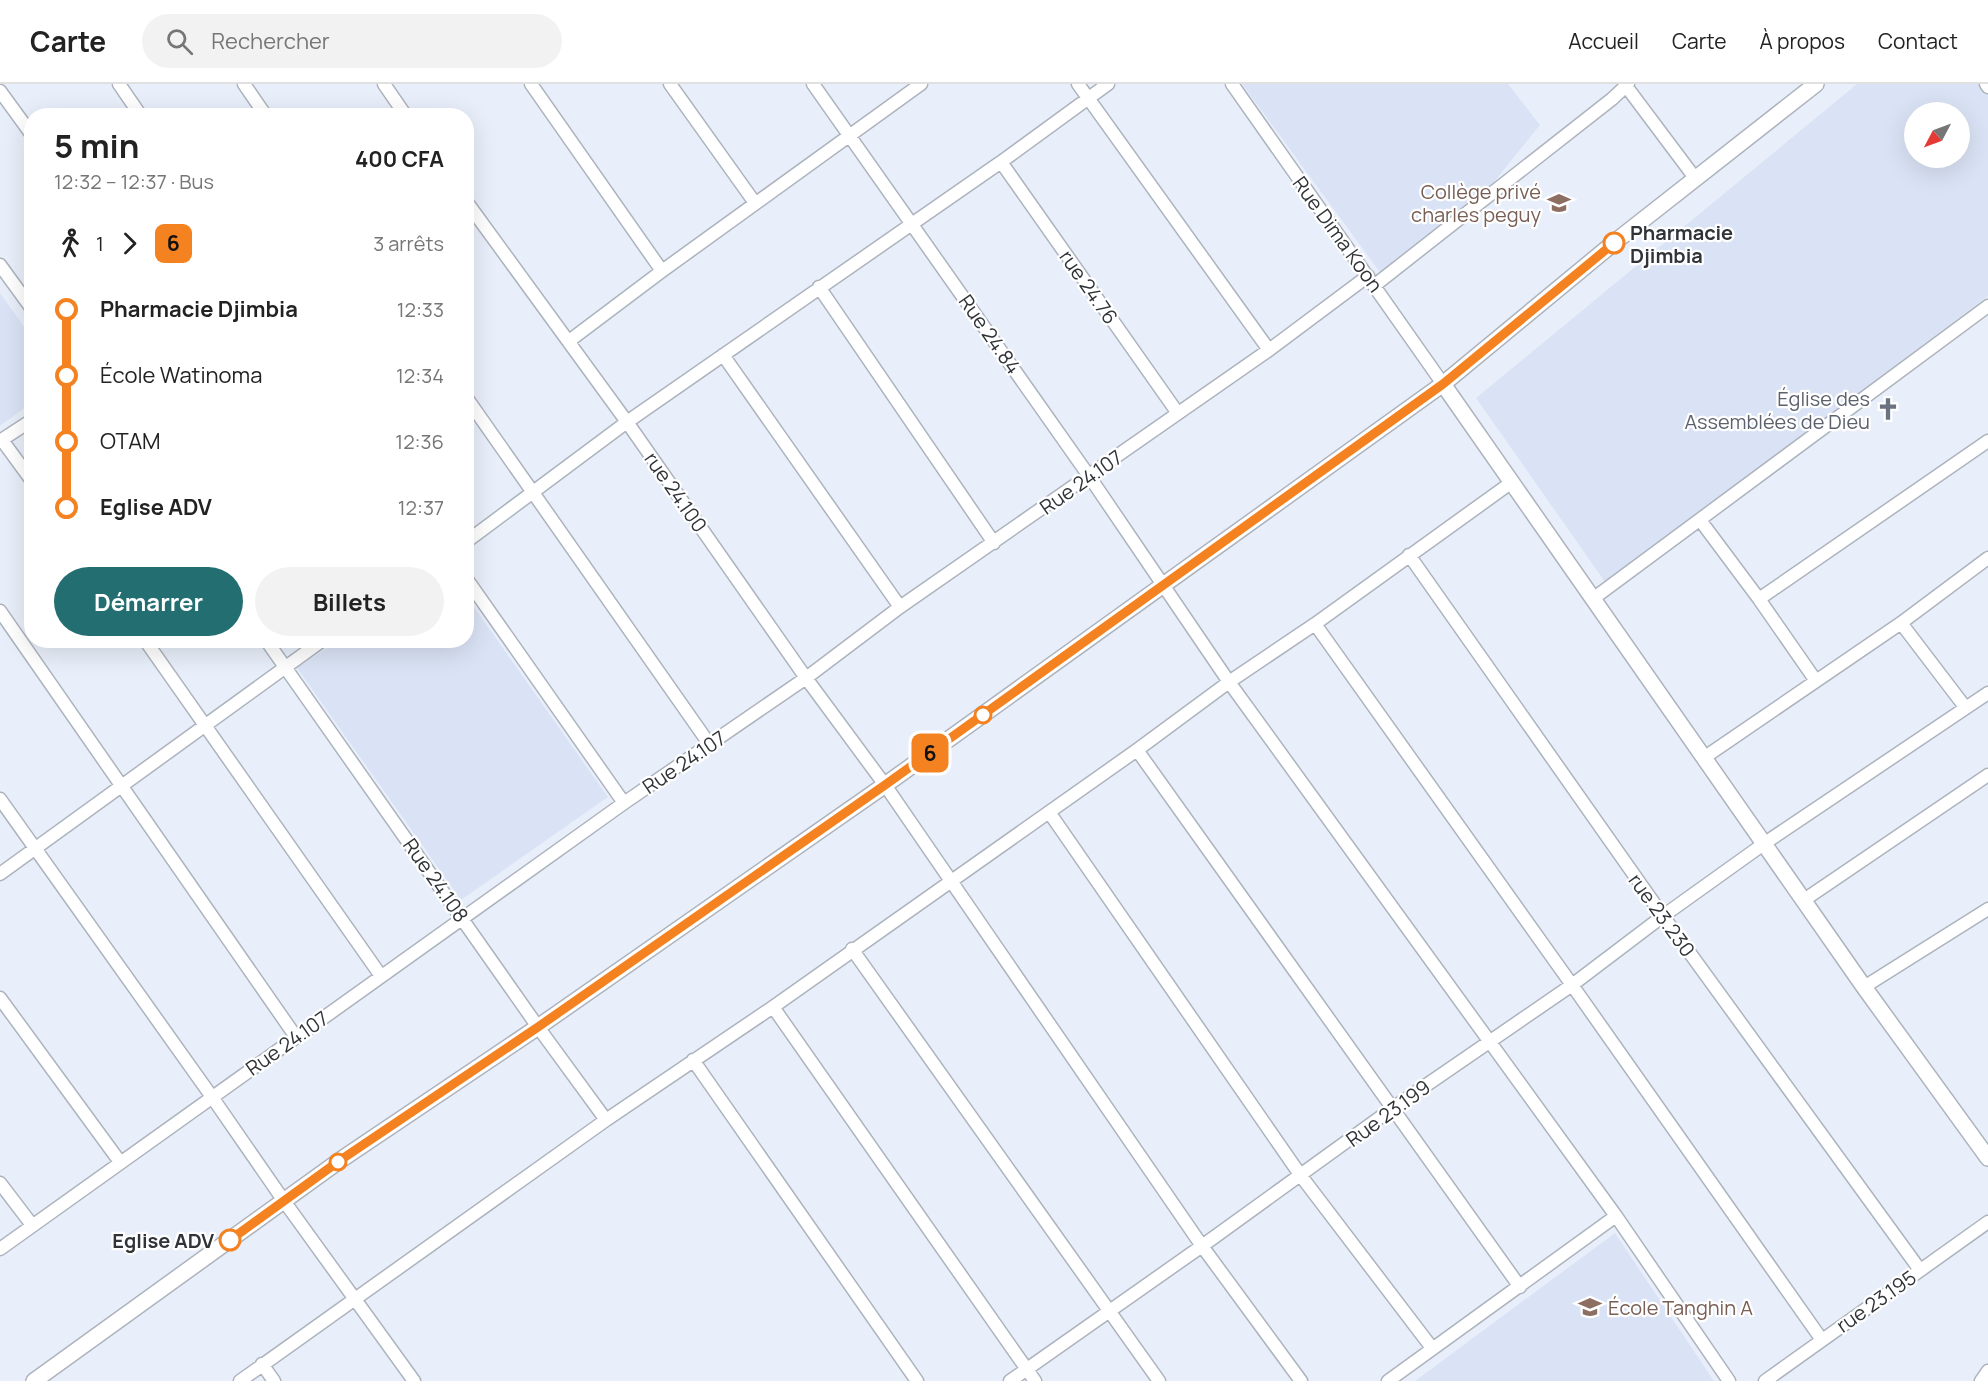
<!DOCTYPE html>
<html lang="fr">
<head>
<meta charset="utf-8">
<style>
	body { margin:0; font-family:Manrope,sans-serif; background:#f2f2f2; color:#222; height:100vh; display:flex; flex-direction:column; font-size:22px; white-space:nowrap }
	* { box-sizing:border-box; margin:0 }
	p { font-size:20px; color:#767676 }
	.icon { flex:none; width:33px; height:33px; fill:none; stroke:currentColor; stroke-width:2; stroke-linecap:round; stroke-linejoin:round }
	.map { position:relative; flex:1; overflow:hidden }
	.details { position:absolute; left:24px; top:24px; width:450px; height:540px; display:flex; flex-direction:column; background:#fff; border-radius:24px; box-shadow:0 6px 24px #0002 }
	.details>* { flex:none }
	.badge { padding:0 12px; border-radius:9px; font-size:21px; line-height:39px }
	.needle { width:39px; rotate:229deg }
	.tools { position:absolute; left:1904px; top:18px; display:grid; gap:12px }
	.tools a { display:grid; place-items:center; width:66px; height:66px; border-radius:50%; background:#fff; box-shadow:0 6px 24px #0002; font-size:30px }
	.map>.badge { position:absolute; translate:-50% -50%; box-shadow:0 0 0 3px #fff }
	.legs { display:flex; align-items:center; gap:9px; height:66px; padding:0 30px; font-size:20px }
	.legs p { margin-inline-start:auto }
	.head { display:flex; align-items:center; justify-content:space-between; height:102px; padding:0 30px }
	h1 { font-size:33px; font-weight:700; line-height:45px }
	.primary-button { display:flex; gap:12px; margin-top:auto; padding:12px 30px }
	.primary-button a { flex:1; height:69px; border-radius:36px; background:#226e70; color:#fff; font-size:24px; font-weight:700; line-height:69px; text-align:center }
	.primary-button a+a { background:#f2f2f2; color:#222 }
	ul { padding:0 30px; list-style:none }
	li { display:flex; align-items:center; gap:21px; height:66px; font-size:22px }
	li i { display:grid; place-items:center; width:9px; height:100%; margin:0 8px; background:currentColor }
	li i::after { content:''; width:15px; height:15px; margin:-8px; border:4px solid; border-radius:50%; background:#fff }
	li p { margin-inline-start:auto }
	li:first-child i { background:linear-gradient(#0000 50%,currentColor 0) }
	li:last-child i { background:linear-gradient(currentColor 50%,#0000 0) }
	header { display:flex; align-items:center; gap:36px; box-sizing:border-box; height:84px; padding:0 30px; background:#fff; border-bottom:2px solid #e0e0e0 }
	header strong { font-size:28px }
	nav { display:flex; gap:33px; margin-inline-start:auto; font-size:21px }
	.search { width:420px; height:54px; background:#f2f2f2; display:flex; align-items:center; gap:15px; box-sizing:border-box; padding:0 21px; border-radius:33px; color:#767676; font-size:22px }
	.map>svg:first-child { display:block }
	.built { fill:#dae3f5; fill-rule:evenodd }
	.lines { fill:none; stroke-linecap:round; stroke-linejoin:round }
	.minor-casing { stroke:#adb3bd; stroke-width:15 }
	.tertiary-casing { stroke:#adb3bd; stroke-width:18 }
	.minor { stroke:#fff; stroke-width:12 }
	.tertiary { stroke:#fff; stroke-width:15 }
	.line-1-casing { stroke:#fff; stroke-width:14 }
	.line-1 { stroke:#f58220; stroke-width:9 }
	.stop-1-dot { fill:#fff; stroke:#f58220; stroke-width:3 }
	.labels { text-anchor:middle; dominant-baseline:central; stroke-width:4.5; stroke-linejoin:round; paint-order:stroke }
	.education-label { font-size:20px; fill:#785e54; stroke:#fff; text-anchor:end }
	.stop-label { font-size:20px; font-weight:bold; fill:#303337; stroke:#fff; text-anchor:start }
	.street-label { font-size:20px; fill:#303337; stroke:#fff }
	.worship-label { font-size:20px; fill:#5b616d; stroke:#fff; text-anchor:end }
</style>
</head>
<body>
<header>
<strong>Carte</strong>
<div class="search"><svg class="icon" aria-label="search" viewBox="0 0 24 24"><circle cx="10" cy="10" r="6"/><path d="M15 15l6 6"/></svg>Rechercher</div>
<nav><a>Accueil</a><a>Carte</a><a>À propos</a><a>Contact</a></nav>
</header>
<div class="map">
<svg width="1988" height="1297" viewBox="0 0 1988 1297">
	<rect width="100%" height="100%" fill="#e9effa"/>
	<path class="built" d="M1242,0H1508L1540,41L1486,108L1382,191Z
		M1857,0H1988V212L1605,498L1476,314ZM1914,28H1959V74H1914Z
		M0,209L32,254L31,319L0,342Z
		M467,513L608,713L461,816L297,584L337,557L466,556Z
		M1615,1149L1714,1297H1415Z"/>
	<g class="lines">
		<g class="minor-casing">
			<path id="minor" d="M119,0L141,32
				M244,0L266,32
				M384,0L406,32
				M531,0L662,187
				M670,0L755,119
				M813,0L1089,392L1229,598L1616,1132L1729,1297
				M1078,0L1269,266
				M1232,0L1443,300
				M1986,0L1988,3
				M1626,2L1695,94
				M0,7L32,51
				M1001,78L1177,328
				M466,117L627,338L806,594L885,701L1202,1162L1301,1297
				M0,181L32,225
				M1375,201L1612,15L1628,0
				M819,203L994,459
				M569,257L662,187L921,0
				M723,271L900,523
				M466,313L710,661
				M2,356L32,397
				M0,357L32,336
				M1700,436L1759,515L1816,597
				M466,458L627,338L1001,78L1108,0
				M1409,471L1663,832L1920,1186
				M466,494L624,719
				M1594,514L1988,222
				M1759,515L1988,357
				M0,527L296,953
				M1901,539L1965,623
				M1315,540L1572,901L1822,1256
				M145,556L381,892
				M266,556L538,943L606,1036
				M1137,666L1520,1203
				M1705,673L1901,539L1988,474
				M0,715L212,1013L284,1117L414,1297
				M1049,728L1301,1092L1432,1264
				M0,790L323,556
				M1804,816L1988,691
				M852,865L1159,1297
				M1864,903L1988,825
				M0,914L120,1078
				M773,923L1035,1297
				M693,976L917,1297
				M0,1099L32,1141
				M0,1165L624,719L806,594L900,523L1269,266L1368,192
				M262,1280L274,1297
				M240,1297L606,1036L773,923L1137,666L1229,598L1315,540L1512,398
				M1010,1297L1202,1162L1393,1024L1572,901L1663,832L1765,759L1988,609
				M1388,1297L1616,1132
				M1765,1297L1988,1138
				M1981,1297L1988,1287"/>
		</g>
		<g class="tertiary-casing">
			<path id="tertiary" d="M1443,300L1864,903L1988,1074
				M34,1297L339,1077L538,943L885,701L1443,300L1616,157L1816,0"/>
		</g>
		<use href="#minor" class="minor"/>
		<use href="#tertiary" class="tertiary"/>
	</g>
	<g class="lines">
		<g class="line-1-casing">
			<path id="line-1" d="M230,1156L339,1077L538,943L885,701L1443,300L1614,159"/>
		</g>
		<use href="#line-1" class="line-1"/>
	</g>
	<defs>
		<g id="school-bare" transform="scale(1.8)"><path d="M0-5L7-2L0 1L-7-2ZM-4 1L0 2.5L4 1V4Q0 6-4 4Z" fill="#8d6e63" stroke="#fff" stroke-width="2.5" paint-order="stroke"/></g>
		<g id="church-bare" transform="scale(1.8)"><path d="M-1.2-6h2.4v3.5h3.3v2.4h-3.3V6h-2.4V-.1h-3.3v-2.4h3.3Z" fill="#6b7280" stroke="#fff" stroke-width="2.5" paint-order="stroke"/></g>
	</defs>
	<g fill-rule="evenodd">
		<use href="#school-bare" x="1559" y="119"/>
		<use href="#church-bare" x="1888" y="325"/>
		<use href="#school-bare" x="1590" y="1223"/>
	</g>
	<g class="stop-1-dot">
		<circle cx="1614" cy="159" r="10"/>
		<circle cx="983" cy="631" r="8"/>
		<circle cx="338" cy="1078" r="8"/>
		<circle cx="230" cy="1156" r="10"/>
	</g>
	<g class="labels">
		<g class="education-label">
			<text x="1541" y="107">Collège privé<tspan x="1541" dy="23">charles peguy</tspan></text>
			<text x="1608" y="1223" text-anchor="start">École Tanghin A</text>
		</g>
		<g class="stop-label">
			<text x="1630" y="148">Pharmacie<tspan x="1630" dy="23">Djimbia</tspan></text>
			<text x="214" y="1156" text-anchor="end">Eglise ADV</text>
		</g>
		<g class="street-label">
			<text transform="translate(1338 150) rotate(54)">Rue Dima Koon</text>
			<text transform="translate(1089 203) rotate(55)">rue 24.76</text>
			<text transform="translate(990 250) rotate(55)">Rue 24.84</text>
			<text transform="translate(1081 398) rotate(-35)">Rue 24.107</text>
			<text transform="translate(676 408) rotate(55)">rue 24.100</text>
			<text transform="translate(684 678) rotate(-34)">Rue 24.107</text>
			<text transform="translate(436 796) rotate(55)">Rue 24.108</text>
			<text transform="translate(1662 831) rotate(54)">rue 23.230</text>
			<text transform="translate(287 959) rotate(-35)">Rue 24.107</text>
			<text transform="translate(1388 1029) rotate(-36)">Rue 23.199</text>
			<text transform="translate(1876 1217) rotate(-35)">rue 23.195</text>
		</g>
		<g class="worship-label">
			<text x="1870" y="314">Église des<tspan x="1870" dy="23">Assemblées de Dieu</tspan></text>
		</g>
	</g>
</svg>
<div class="tools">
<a><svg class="needle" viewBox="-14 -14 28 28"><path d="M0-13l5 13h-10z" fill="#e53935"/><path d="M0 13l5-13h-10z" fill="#767676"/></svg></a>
</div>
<b class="badge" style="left:930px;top:669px;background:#f58220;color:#111">6</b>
<section class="details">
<div class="head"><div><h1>5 min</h1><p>12:32 – 12:37 · Bus</p></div><b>400 CFA</b></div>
<div class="legs"><svg class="icon" aria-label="walk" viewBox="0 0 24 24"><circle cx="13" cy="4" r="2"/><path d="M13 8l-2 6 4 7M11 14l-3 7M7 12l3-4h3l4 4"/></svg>1<svg class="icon" aria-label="forward" viewBox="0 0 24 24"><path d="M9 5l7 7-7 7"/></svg><b class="badge" style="background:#f58220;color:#111">6</b><p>3 arrêts</p></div>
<ul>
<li><i style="color:#f58220"></i><b>Pharmacie Djimbia</b><p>12:33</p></li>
<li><i style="color:#f58220"></i><span>École Watinoma</span><p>12:34</p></li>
<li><i style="color:#f58220"></i><span>OTAM</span><p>12:36</p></li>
<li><i style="color:#f58220"></i><b>Eglise ADV</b><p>12:37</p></li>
</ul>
<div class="primary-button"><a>Démarrer</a><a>Billets</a></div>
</section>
</div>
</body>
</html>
